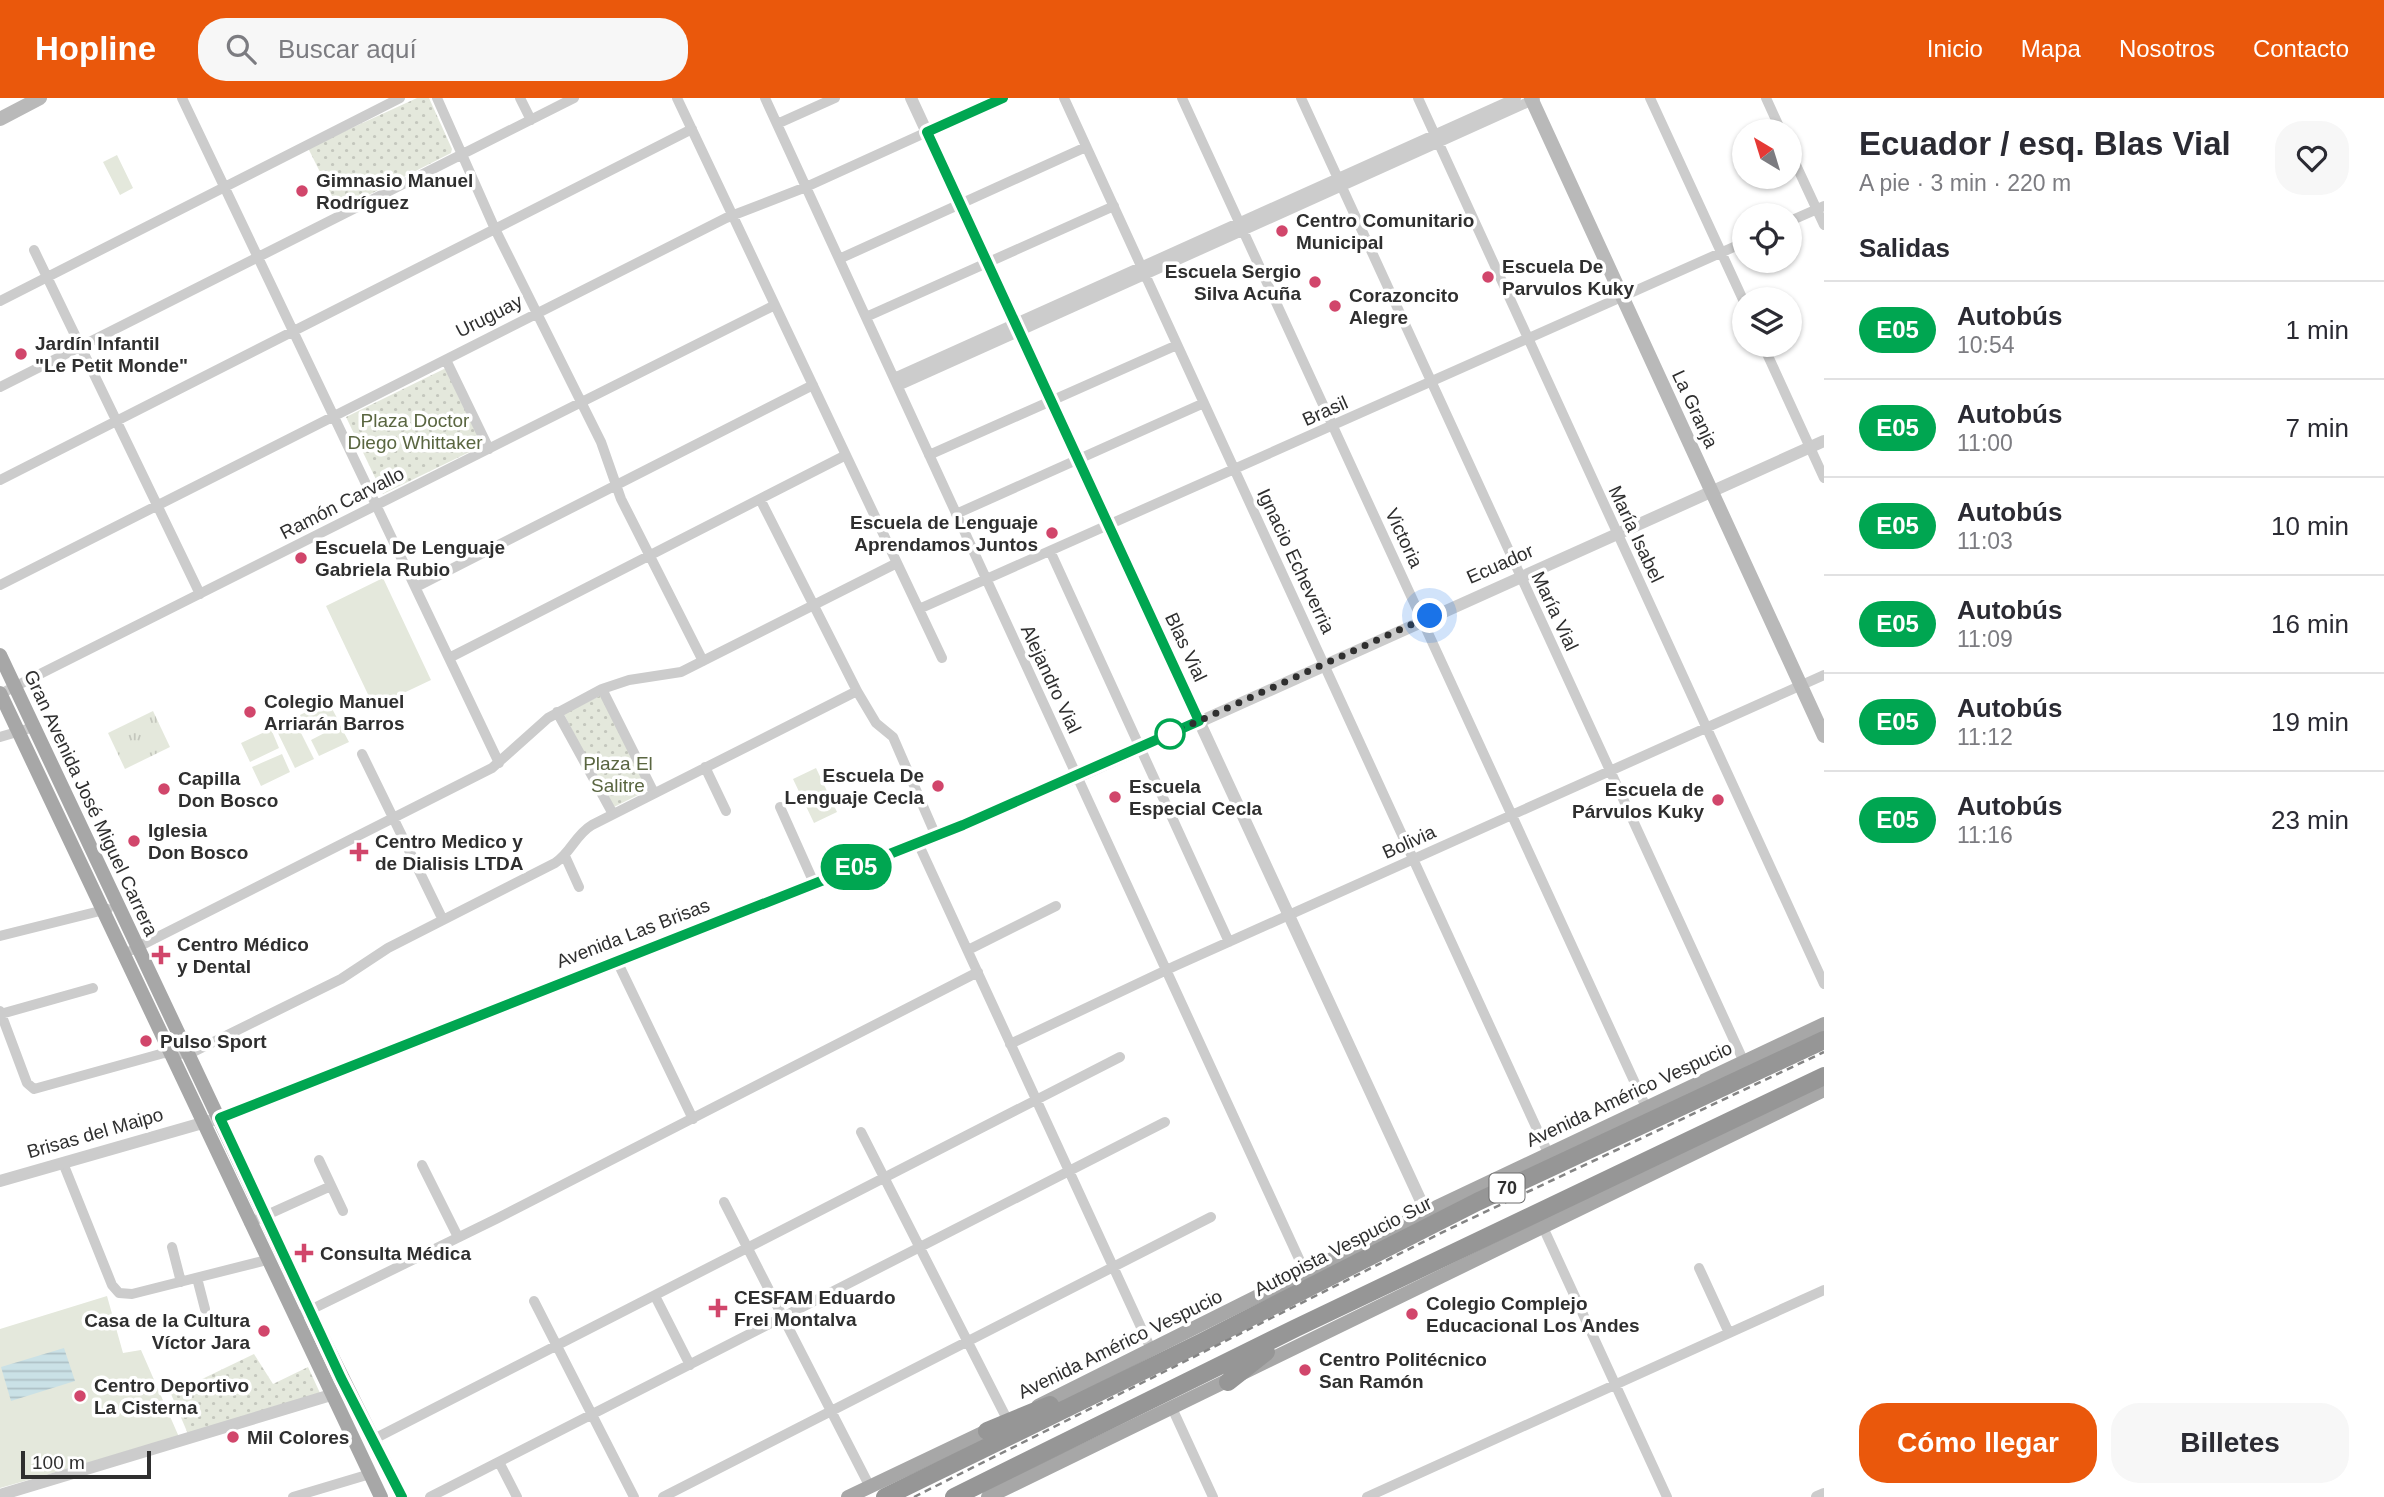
<!DOCTYPE html>
<html lang="es">
<head>
<meta charset="utf-8">
<style>
	body { margin:0; font-family:Helvetica,sans-serif; background:#f7f7f7; color:#2b2b33; height:100vh; display:flex; flex-direction:column; font-size:26px; white-space:nowrap }
	* { box-sizing:border-box; margin:0 }
	p { font-size:23px; color:#7c7c81 }
	.icon { flex:none; width:38px; height:38px; fill:none; stroke:currentColor; stroke-width:2; stroke-linecap:round; stroke-linejoin:round }
	.map { position:relative; flex:1; overflow:hidden }
	.panel { display:flex; flex-direction:column; background:#fff; width:560px }
	.panel>* { flex:none }
	.badge { padding:0 14px; border-radius:23px; font-size:24px; line-height:46px }
	.needle { width:46px; rotate:322deg }
	.controls { position:absolute; left:1732px; top:21px; display:grid; gap:14px }
	.controls a { display:grid; place-items:center; width:70px; height:70px; border-radius:50%; background:#fff; box-shadow:0 2px 5px #0004; font-size:35px }
	.scale { position:absolute; left:21px; bottom:18px; width:130px; box-sizing:border-box; padding-left:7px; border:4px solid #2f2f2f; border-top:0; font-size:19px; line-height:24px; white-space:nowrap; color:#2f2f2f; -webkit-text-stroke:5px #fff; paint-order:stroke }
	.you { position:absolute; width:35px; height:35px; margin:-18px; border:5px solid #fff; border-radius:50%; background:#1a73e8; box-shadow:0 0 0 10px #1a73e833 }
	.map>.badge { position:absolute; translate:-50% -50%; box-shadow:0 0 0 4px #fff }
	h2 { padding:0 35px; font-size:26px; line-height:63px }
	.round { display:grid; place-items:center; flex:none; width:74px; height:74px; border-radius:28px; background:#f7f7f7 }
	.summary { display:flex; align-items:center; justify-content:space-between; height:119px; padding:0 35px }
	h1 { font-size:33px; font-weight:700; line-height:52px }
	.cta { display:flex; gap:14px; margin-top:auto; padding:14px 35px }
	.cta a { flex:1; height:80px; border-radius:28px; background:#ea580c; color:#fff; font-size:28px; font-weight:700; line-height:80px; text-align:center }
	.cta a+a { background:#f7f7f7; color:#2b2b33 }
	ul { padding:0; list-style:none }
	li { display:flex; align-items:center; gap:21px; height:98px; padding:0 35px; border-top:2px solid #e1e1e2 }
	li div { flex:1 }
	li b { display:block; font-size:26px }
	li em { font-style:normal }
	li .badge { min-width:77px; font-weight:700; text-align:center }
	header { display:flex; align-items:center; gap:42px; box-sizing:border-box; height:98px; padding:0 35px; background:#ea580c; color:#fff }
	header strong { font-size:33px }
	nav { display:flex; gap:38px; margin-inline-start:auto; font-size:24px }
	.search { width:490px; height:63px; background:#f7f7f7; display:flex; align-items:center; gap:18px; box-sizing:border-box; padding:0 24px; border-radius:28px; color:#7c7c81; font-size:26px }
	main { display:flex; flex:1; min-height:0 }
	.map>svg:first-child { display:block }
	.grass { fill:url(#grass-tufts) }
	.park { fill:url(#park-dots) }
	.pitch { fill:#e4e8dc }
	.water { fill:url(#water-rules) }
	.lines { fill:none; stroke-linecap:round; stroke-linejoin:round }
	.minor { stroke:#ccc; stroke-width:10 }
	.tertiary { stroke:#ccc; stroke-width:12 }
	.secondary { stroke:#b9b9b9; stroke-width:14 }
	.primary { stroke:#a7a7a7; stroke-width:14 }
	.motorway { stroke:#969696; stroke-width:18 }
	.rail { stroke:#848484; stroke-width:2.5; stroke-dasharray:7 5; stroke-linecap:butt }
	.line-casing { stroke:#fff; stroke-width:16 }
	.line { stroke:#00a651; stroke-width:10 }
	.walk { stroke:#2f2f2f; stroke-width:7; stroke-dasharray:0 12.6 }
	.poi-dot { fill:#d1466b; stroke:#fff; stroke-width:2.5 }
	.stop-dot { fill:#fff; stroke:#00a651; stroke-width:3.5 }
	.labels { text-anchor:middle; dominant-baseline:central; stroke-width:7; stroke-linejoin:round; paint-order:stroke }
	.shield { fill:#fff; stroke:#6d6d6d; stroke-width:2 }
	.shield-label { font-size:18px; font-weight:bold; fill:#2f2f2f }
	.poi-label { font-size:19px; font-weight:bold; fill:#2f2f2f; stroke:#fff; text-anchor:start }
	.street-label { font-size:19px; fill:#2f2f2f; stroke:#fff }
	.park-label { font-size:19px; fill:#5a6641; stroke:#fff }
</style>
</head>
<body>
<header>
<strong>Hopline</strong>
<div class="search"><svg class="icon" aria-label="search" viewBox="0 0 24 24"><circle cx="10" cy="10" r="6"/><path d="M15 15l6 6"/></svg>Buscar aquí</div>
<nav><a>Inicio</a><a>Mapa</a><a>Nosotros</a><a>Contacto</a></nav>
</header>
<main>
<div class="map">
<svg width="1824" height="1399" viewBox="0 0 1824 1399">
	<defs>
		<pattern id="grass-tufts" width="24" height="20" patternUnits="userSpaceOnUse" patternTransform="scale(1.75)"><rect width="24" height="20" fill="#e4e8dc"/><path d="M3 7l-1-3M5 7V3M7 7l1-3M15 17l-1-3M17 17v-4M19 17l1-3" fill="none" stroke="#c4c7bd"/></pattern>
		<pattern id="park-dots" width="8" height="8" patternUnits="userSpaceOnUse" patternTransform="scale(1.75)"><rect width="8" height="8" fill="#e4e8dc"/><path d="M2 2h.1M6 6h.1" fill="none" stroke="#c4c7bd" stroke-width="1.8" stroke-linecap="round"/></pattern>
		<pattern id="water-rules" width="6" height="5" patternUnits="userSpaceOnUse" patternTransform="scale(1.75)"><rect width="6" height="5" fill="#cae1e6"/><path d="M0 2.5h6" fill="none" stroke="#aec1c6"/></pattern>
	</defs>
	<rect width="100%" height="100%" fill="#fff"/>
	<path class="grass" d="M153,613L170,649L125,671L108,635Z"/>
	<path class="park" d="M417,0H429L452,51L451,55L339,112L308,50Z
		M446,270L484,347L383,396L346,319Z
		M601,597L650,691L612,710L564,616Z
		M254,1256L273,1286L308,1269L320,1295L188,1336L171,1296Z"/>
	<path class="pitch" d="M117,57L133,90L120,97L103,64Z
		M383,480L431,582L374,609L326,508Z
		M328,603L337,620L308,634L300,617Z
		M293,619L314,661L295,670L275,629Z
		M340,627L349,644L319,658L311,642Z
		M271,631L279,650L250,664L241,645Z
		M282,656L290,674L261,688L252,669Z
		M816,670L837,714L814,725L793,681Z
		M107,1198L123,1255L141,1252L179,1339L0,1390V1231Z"/>
	<path class="water" d="M64,1250L75,1283L11,1303L1,1269Z"/>
	<g class="lines">
		<path class="minor" d="M182,0L499,665
			M437,0L495,131L601,344L621,401L703,563
			M520,0L531,22
			M677,0L942,560
			M765,0L1306,1176
			M1064,0L1548,1055
			M1182,0L1646,1009
			M1301,0L1744,964
			M1418,0L1824,886
			M1650,0L1745,206
			M1766,0L1781,33
			M777,26L835,0
			M1790,54L1824,127
			M1790,123L1824,108
			M34,152L200,496
			M839,161L1086,49
			M0,203L400,0
			M866,219L1114,108
			M1763,247L1824,380
			M446,262L489,351
			M894,280L1516,0
			M898,288L1535,1
			M0,289L574,0
			M929,357L1177,247
			M0,382L692,31
			M760,401L857,593L876,625L893,639L936,738
			M956,416L1204,305
			M1051,455L1229,844
			M0,487L726,120L806,89L927,34
			M416,489L813,287
			M919,511L1745,144
			M449,560L846,357
			M602,591L654,695
			M0,596L775,207
			M557,614L613,716
			M0,639L34,629
			M362,656L443,822
			M705,669L726,713
			M780,709L814,785
			M918,745L1151,1251
			M565,758L579,789
			M0,838L108,811
			M132,852L492,670L548,620L602,591L629,582L681,574L897,465
			M968,852L1056,808
			M616,861L693,1021
			M0,913L27,985L34,991L164,955L189,956L341,881L388,850L555,765C571,755 575,737 592,727L857,593
			M1,916L93,890
			M1010,946L1175,868L1824,577
			M861,1034L1008,1323
			M319,1062L343,1113
			M63,1065L112,1187L119,1195L132,1196L267,1162
			M422,1067L458,1139
			M724,1104L870,1389
			M249,1125L331,1088
			M1542,1127L1667,1399
			M172,1149L181,1184
			M1699,1170L1729,1235
			M197,1180L205,1211
			M655,1198L690,1267
			M534,1203L634,1399
			M304,1215L496,1121L978,874
			M1172,1310L1213,1399
			M372,1342L1120,959
			M499,1364L517,1399
			M293,1399L370,1376
			M430,1399L1165,1024
			M663,1399L1211,1119
			M1367,1399L1824,1192"/>
		<path class="tertiary" d="M911,0L1426,1114
			M927,34L1003,0
			M0,1083L220,1020L942,735L1077,679L1824,343
			M0,1397L331,1297
			M1817,1399L1824,1396"/>
		<path class="secondary" d="M1531,0L1824,638
			M0,21L40,0"/>
		<path class="primary" d="M0,557L309,1212L402,1399
			M0,595L381,1399
			M1038,1308L1426,1114L1824,926
			M848,1399L995,1329
			M988,1399L1824,992"/>
		<path class="motorway" d="M1228,1284L1266,1254
			M987,1333L1050,1307
			M885,1399L1202,1244L1477,1104L1824,942
			M954,1399L1296,1230L1824,978"/>
		<path class="rail" d="M914,1399L1447,1132L1824,954"/>
	</g>
	<g class="lines">
		<g class="line-casing">
			<path id="line" d="M402,1399L341,1280L220,1020L963,727L1199,623L927,34L1003,0"/>
		</g>
		<use href="#line" class="line"/>
		<path class="walk" d="M1170,636L1430,518"/>
	</g>
	<g class="poi-dot">
		<circle cx="302" cy="93" r="7"/>
		<circle cx="1282" cy="133" r="7"/>
		<circle cx="1488" cy="179" r="7"/>
		<circle cx="1315" cy="184" r="7"/>
		<circle cx="1335" cy="208" r="7"/>
		<circle cx="21" cy="256" r="7"/>
		<circle cx="1052" cy="435" r="7"/>
		<circle cx="301" cy="460" r="7"/>
		<circle cx="250" cy="614" r="7"/>
		<circle cx="938" cy="688" r="7"/>
		<circle cx="164" cy="691" r="7"/>
		<circle cx="1115" cy="699" r="7"/>
		<circle cx="1718" cy="702" r="7"/>
		<circle cx="134" cy="743" r="7"/>
		<path d="M355.5 743.5h7v7h7v7h-7v7h-7v-7h-7v-7h7z"/>
		<path d="M157.5 846.5h7v7h7v7h-7v7h-7v-7h-7v-7h7z"/>
		<circle cx="146" cy="943" r="7"/>
		<path d="M300.5 1144.5h7v7h7v7h-7v7h-7v-7h-7v-7h7z"/>
		<path d="M714.5 1199.5h7v7h7v7h-7v7h-7v-7h-7v-7h7z"/>
		<circle cx="1412" cy="1216" r="7"/>
		<circle cx="264" cy="1233" r="7"/>
		<circle cx="1305" cy="1272" r="7"/>
		<circle cx="80" cy="1298" r="7"/>
		<circle cx="233" cy="1339" r="7"/>
	</g>
	<circle class="stop-dot" cx="1170" cy="636" r="14"/>
	<g class="labels">
		<rect class="shield" x="1489.5" y="1075.5" width="35" height="29" rx="5"/>
		<g class="shield-label">
			<text x="1507" y="1090">70</text>
		</g>
		<g class="poi-label">
			<text x="316" y="82">Gimnasio Manuel<tspan x="316" dy="22">Rodríguez</tspan></text>
			<text x="1296" y="122">Centro Comunitario<tspan x="1296" dy="22">Municipal</tspan></text>
			<text x="1502" y="168">Escuela De<tspan x="1502" dy="22">Parvulos Kuky</tspan></text>
			<text x="1301" y="173" text-anchor="end">Escuela Sergio<tspan x="1301" dy="22">Silva Acuña</tspan></text>
			<text x="1349" y="197">Corazoncito<tspan x="1349" dy="22">Alegre</tspan></text>
			<text x="35" y="245">Jardín Infantil<tspan x="35" dy="22">"Le Petit Monde"</tspan></text>
			<text x="1038" y="424" text-anchor="end">Escuela de Lenguaje<tspan x="1038" dy="22">Aprendamos Juntos</tspan></text>
			<text x="315" y="449">Escuela De Lenguaje<tspan x="315" dy="22">Gabriela Rubio</tspan></text>
			<text x="264" y="603">Colegio Manuel<tspan x="264" dy="22">Arriarán Barros</tspan></text>
			<text x="924" y="677" text-anchor="end">Escuela De<tspan x="924" dy="22">Lenguaje Cecla</tspan></text>
			<text x="178" y="680">Capilla<tspan x="178" dy="22">Don Bosco</tspan></text>
			<text x="1129" y="688">Escuela<tspan x="1129" dy="22">Especial Cecla</tspan></text>
			<text x="1704" y="691" text-anchor="end">Escuela de<tspan x="1704" dy="22">Párvulos Kuky</tspan></text>
			<text x="148" y="732">Iglesia<tspan x="148" dy="22">Don Bosco</tspan></text>
			<text x="375" y="743">Centro Medico y<tspan x="375" dy="22">de Dialisis LTDA</tspan></text>
			<text x="177" y="846">Centro Médico<tspan x="177" dy="22">y Dental</tspan></text>
			<text x="160" y="943">Pulso Sport</text>
			<text x="320" y="1155">Consulta Médica</text>
			<text x="734" y="1199">CESFAM Eduardo<tspan x="734" dy="22">Frei Montalva</tspan></text>
			<text x="1426" y="1205">Colegio Complejo<tspan x="1426" dy="22">Educacional Los Andes</tspan></text>
			<text x="250" y="1222" text-anchor="end">Casa de la Cultura<tspan x="250" dy="22">Víctor Jara</tspan></text>
			<text x="1319" y="1261">Centro Politécnico<tspan x="1319" dy="22">San Ramón</tspan></text>
			<text x="94" y="1287">Centro Deportivo<tspan x="94" dy="22">La Cisterna</tspan></text>
			<text x="247" y="1339">Mil Colores</text>
		</g>
		<g class="street-label">
			<text transform="translate(489 218) rotate(-27)">Uruguay</text>
			<text transform="translate(1695 311) rotate(65)">La Granja</text>
			<text transform="translate(1325 313) rotate(-24)">Brasil</text>
			<text transform="translate(342 405) rotate(-27)">Ramón Carvallo</text>
			<text transform="translate(1636 436) rotate(65)">María Isabel</text>
			<text transform="translate(1404 440) rotate(65)">Victoria</text>
			<text transform="translate(1296 463) rotate(65)">Ignacio Echeverria</text>
			<text transform="translate(1500 466) rotate(-24)">Ecuador</text>
			<text transform="translate(1555 513) rotate(65)">María Vial</text>
			<text transform="translate(1186 549) rotate(65)">Blas Vial</text>
			<text transform="translate(1051 581) rotate(65)">Alejandro Vial</text>
			<text transform="translate(91 705) rotate(65)">Gran Avenida José Miguel Carrera</text>
			<text transform="translate(1409 744) rotate(-24)">Bolivia</text>
			<text transform="translate(633 835) rotate(-21)">Avenida Las Brisas</text>
			<text transform="translate(1629 996) rotate(-25)">Avenida Américo Vespucio</text>
			<text transform="translate(95 1035) rotate(-16)">Brisas del Maipo</text>
			<text transform="translate(1343 1148) rotate(-27)">Autopista Vespucio Sur</text>
			<text transform="translate(1120 1246) rotate(-26)">Avenida Américo Vespucio</text>
		</g>
		<g class="park-label">
			<text x="415" y="322">Plaza Doctor<tspan x="415" dy="22">Diego Whittaker</tspan></text>
			<text x="618" y="665">Plaza El<tspan x="618" dy="22">Salitre</tspan></text>
		</g>
	</g>
</svg>
<div class="controls">
<a><svg class="needle" viewBox="-14 -14 28 28"><path d="M0-13l5 13h-10z" fill="#e53935"/><path d="M0 13l5-13h-10z" fill="#7c7c81"/></svg></a>
<a><svg class="icon" aria-label="locate" viewBox="0 0 24 24"><circle cx="12" cy="12" r="6"/><path d="M12 2v4M12 18v4M2 12h4M18 12h4"/></svg></a>
<a><svg class="icon" aria-label="layers" viewBox="0 0 24 24"><path d="M12 4l9 5-9 5-9-5zM3 14l9 5 9-5"/></svg></a>
</div>
<div class="scale">100 m</div>
<div class="you" style="left:1430px;top:518px"></div>
<b class="badge" style="left:856px;top:769px;background:#00a651;color:#fff">E05</b>
</div>
<section class="panel">
<div class="summary"><div><h1>Ecuador / esq. Blas Vial</h1><p>A pie · 3 min · 220 m</p></div><a class="round"><svg class="icon" aria-label="heart" viewBox="0 0 24 24"><path d="M12 20l-8-8c-3-5 5-10 8-4 3-6 11-1 8 4z"/></svg></a></div>
<h2>Salidas</h2>
<ul>
<li><span class="badge" style="background:#00a651;color:#fff">E05</span><div><b>Autobús</b><p>10:54</p></div><em>1 min</em></li>
<li><span class="badge" style="background:#00a651;color:#fff">E05</span><div><b>Autobús</b><p>11:00</p></div><em>7 min</em></li>
<li><span class="badge" style="background:#00a651;color:#fff">E05</span><div><b>Autobús</b><p>11:03</p></div><em>10 min</em></li>
<li><span class="badge" style="background:#00a651;color:#fff">E05</span><div><b>Autobús</b><p>11:09</p></div><em>16 min</em></li>
<li><span class="badge" style="background:#00a651;color:#fff">E05</span><div><b>Autobús</b><p>11:12</p></div><em>19 min</em></li>
<li><span class="badge" style="background:#00a651;color:#fff">E05</span><div><b>Autobús</b><p>11:16</p></div><em>23 min</em></li>
</ul>
<div class="cta"><a>Cómo llegar</a><a>Billetes</a></div>
</section>
</main>
</body>
</html>
